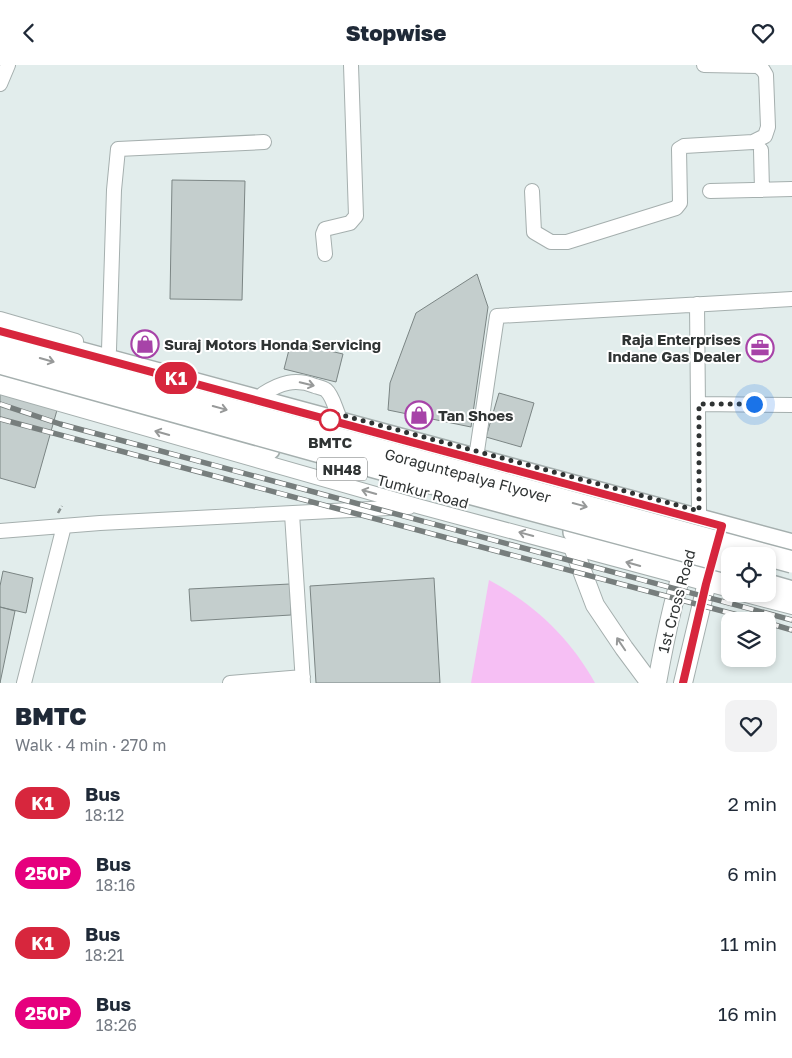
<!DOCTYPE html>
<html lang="en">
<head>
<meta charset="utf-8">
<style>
	body { margin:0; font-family:"Golos Text",sans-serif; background:#f2f2f3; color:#1f2937; height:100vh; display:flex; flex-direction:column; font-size:19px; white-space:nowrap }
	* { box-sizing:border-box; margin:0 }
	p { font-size:16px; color:#747a83 }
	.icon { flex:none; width:28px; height:28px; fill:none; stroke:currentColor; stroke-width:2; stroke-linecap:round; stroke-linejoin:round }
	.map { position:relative; height:618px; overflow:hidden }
	.details { display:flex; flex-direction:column; background:#fff; flex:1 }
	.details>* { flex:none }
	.badge { padding:0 10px; border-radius:16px; font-size:18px; line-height:32px }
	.controls { position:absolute; left:721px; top:482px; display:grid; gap:10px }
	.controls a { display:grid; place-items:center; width:55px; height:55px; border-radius:10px; background:#fff; box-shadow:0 2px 8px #0003; font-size:25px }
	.you { position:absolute; width:25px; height:25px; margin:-12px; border:4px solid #fff; border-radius:50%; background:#1a73e8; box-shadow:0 0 0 8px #1a73e833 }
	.map>.badge { position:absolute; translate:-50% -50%; box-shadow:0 0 0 2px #fff }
	.round { display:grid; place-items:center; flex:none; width:52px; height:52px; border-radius:10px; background:#f2f2f3 }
	.head { display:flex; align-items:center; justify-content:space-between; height:85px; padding:0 15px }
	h1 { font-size:24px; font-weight:800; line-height:38px }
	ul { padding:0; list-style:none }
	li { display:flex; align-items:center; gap:15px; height:70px; padding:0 15px }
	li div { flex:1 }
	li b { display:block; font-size:19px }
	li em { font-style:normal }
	li .badge { min-width:55px; font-weight:700; text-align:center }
	header { display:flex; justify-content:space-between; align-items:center; height:65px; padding:0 15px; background:#fff; font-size:22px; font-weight:800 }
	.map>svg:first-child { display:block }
	.green { fill:#f6bff4 }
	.building { fill:#c4cecd; stroke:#7b8584 }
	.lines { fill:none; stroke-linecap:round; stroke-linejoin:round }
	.minor-casing { stroke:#a5afae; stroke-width:16 }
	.major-casing { stroke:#a5afae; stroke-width:20 }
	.highway-casing { stroke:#a5afae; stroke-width:24 }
	.path { stroke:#8a9291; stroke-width:2.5; stroke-dasharray:5 2.5; stroke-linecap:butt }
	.minor { stroke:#fff; stroke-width:14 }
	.major { stroke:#fff; stroke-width:18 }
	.highway { stroke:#fff; stroke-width:21 }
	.rail-casing { stroke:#777e7d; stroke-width:5.5 }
	.rail { stroke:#fff; stroke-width:4; stroke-dasharray:11; stroke-linecap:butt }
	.highway-bridge-casing { stroke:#a5afae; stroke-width:24; stroke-linecap:butt }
	.highway-bridge { stroke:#fff; stroke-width:21 }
	.oneway { stroke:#979999 }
	.line-casing { stroke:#fff; stroke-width:11 }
	.line { stroke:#d7263d; stroke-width:8 }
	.walk { stroke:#2f3333; stroke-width:5; stroke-dasharray:0 9 }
	.stop-dot { fill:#fff; stroke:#d7263d; stroke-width:2.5 }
	.labels { text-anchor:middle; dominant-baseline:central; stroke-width:4; stroke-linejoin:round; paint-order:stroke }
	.shield { fill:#fff; stroke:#6d7070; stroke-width:1 }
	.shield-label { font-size:14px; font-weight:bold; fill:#2f3333 }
	.poi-label { font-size:15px; font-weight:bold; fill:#2f3333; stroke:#fff; text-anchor:start }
	.stop-label { font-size:15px; font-weight:bold; fill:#2f3333; stroke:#fff }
	.street-label { font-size:15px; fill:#2f3333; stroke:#fff }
</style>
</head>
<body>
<header><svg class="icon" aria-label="back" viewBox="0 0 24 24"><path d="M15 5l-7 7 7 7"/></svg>Stopwise<svg class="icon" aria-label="heart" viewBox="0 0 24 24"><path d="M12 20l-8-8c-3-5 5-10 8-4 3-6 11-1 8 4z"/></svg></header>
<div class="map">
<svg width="792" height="618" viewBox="0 0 792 618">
	<rect width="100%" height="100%" fill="#e2edec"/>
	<path class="green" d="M489,515C534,539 570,573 595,618H471Z"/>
	<path class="building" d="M172,115L245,116L242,235L170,234Z
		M477,209L488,242L471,362L388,345L390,318L416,248Z
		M291,277L343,289L336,317L284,304Z
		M0,322L59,338L35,423L0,413Z
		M499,328L534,338L521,382L486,372Z
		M3,506L33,513L26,548L0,542V521Z
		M434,513L440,618H316L310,521Z
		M290,519L291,550L191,556L189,524Z
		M0,542L15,546L0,618Z"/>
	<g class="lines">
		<g class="minor-casing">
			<path id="minor" d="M0,19L8,0
				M761,85L762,125
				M532,126L534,167L551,177H567L676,143L680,138L679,84L684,81L753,77L765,71L768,62L766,10L763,5L758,1L704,0
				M710,126L792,124
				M325,189L323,169L325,164L350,158L356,151L351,0
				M697,239L699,446
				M0,254L76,276
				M109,285L114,125L118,84L264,77
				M0,322L421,442L730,525
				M263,329C280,318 295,313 315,321C318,322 323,323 326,325C332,330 335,342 338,349
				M699,339L792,340
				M477,386L497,251L792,234
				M292,449L303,618
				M0,466L100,458L409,442
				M742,529L792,542
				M24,618L64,461
				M230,618L303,612"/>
		</g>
		<g class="major-casing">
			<path id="major" d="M573,482L595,540L624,583L650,618
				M657,618C665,573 674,528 689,485
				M683,618L713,492"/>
		</g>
		<g class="highway-casing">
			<path id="highway" d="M0,266L792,480
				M0,310L269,384
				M574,467L730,510
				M768,520L792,527"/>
		</g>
		<path class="path" d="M58,448L62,441"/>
		<use href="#minor" class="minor"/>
		<use href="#major" class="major"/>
		<use href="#highway" class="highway"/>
		<g class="rail-casing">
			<path id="rail" d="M0,339L60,359L792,555
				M0,354L760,556
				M768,558L792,565"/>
		</g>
		<use href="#rail" class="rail"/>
		<g class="highway-bridge-casing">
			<path id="highway-bridge" d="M0,282L792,497
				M0,298L435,419L730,498"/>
		</g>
		<use href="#highway-bridge" class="highway-bridge"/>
	</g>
	<defs><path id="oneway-shaft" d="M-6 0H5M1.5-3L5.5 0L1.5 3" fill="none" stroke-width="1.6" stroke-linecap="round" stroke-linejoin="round" transform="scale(1.25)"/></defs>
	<g class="oneway">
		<use href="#oneway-shaft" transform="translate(47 295) rotate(16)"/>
		<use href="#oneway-shaft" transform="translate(307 319) rotate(13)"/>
		<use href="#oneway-shaft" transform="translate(220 343) rotate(15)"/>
		<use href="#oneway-shaft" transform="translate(162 368) rotate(-164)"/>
		<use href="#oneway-shaft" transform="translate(369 427) rotate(-164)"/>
		<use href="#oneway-shaft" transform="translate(580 440) rotate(15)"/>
		<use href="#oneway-shaft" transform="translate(526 469) rotate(-165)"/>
		<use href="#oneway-shaft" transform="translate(633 499) rotate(-164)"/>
		<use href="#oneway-shaft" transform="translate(621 579) rotate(-124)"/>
	</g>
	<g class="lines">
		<g class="line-casing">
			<path id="line" d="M0,266L722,461L706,519L683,618"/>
		</g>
		<use href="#line" class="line"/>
		<path class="walk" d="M330,355L338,349L699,446V339H754"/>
	</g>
	<defs>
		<g id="shop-ring" transform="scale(1.4375)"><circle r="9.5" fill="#fff" stroke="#a743a8" stroke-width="1.5"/><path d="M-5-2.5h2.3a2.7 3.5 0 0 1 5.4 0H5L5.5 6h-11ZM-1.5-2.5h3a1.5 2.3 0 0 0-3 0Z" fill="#a743a8"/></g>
		<g id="office-ring" transform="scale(1.4375)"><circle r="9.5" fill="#fff" stroke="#a743a8" stroke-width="1.5"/><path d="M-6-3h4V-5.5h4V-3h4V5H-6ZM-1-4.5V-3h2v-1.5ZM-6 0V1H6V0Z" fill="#a743a8"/></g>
	</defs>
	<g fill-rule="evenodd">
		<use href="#shop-ring" x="145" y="279"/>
		<use href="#office-ring" x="760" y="283"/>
		<use href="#shop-ring" x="419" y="350"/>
	</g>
	<circle class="stop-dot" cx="330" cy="355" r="10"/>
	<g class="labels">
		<rect class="shield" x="317" y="392.5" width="50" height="23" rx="4"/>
		<g class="shield-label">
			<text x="342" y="404">NH48</text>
		</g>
		<g class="poi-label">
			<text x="741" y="274" text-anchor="end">Raja Enterprises<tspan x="741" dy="17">Indane Gas Dealer</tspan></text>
			<text x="164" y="279">Suraj Motors Honda Servicing</text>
			<text x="438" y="350">Tan Shoes</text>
		</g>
		<g class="stop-label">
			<text x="330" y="377">BMTC</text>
		</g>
		<g class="street-label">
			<text transform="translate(468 410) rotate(15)">Goraguntepalya Flyover</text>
			<text transform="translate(423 426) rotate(15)">Tumkur Road</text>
			<text transform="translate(676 536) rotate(-75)">1st Cross Road</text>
		</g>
	</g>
</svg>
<div class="controls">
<a><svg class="icon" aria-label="locate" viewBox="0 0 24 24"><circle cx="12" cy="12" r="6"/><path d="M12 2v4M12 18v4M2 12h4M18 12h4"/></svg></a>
<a><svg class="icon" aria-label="layers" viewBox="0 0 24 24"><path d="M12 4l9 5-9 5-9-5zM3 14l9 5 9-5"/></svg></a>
</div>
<div class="you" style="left:754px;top:339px"></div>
<b class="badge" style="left:176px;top:313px;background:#d7263d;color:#fff">K1</b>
</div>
<section class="details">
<div class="head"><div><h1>BMTC</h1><p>Walk · 4 min · 270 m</p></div><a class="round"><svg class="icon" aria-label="heart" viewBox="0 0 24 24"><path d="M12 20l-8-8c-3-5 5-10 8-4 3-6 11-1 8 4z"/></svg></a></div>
<ul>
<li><span class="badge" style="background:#d7263d;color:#fff">K1</span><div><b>Bus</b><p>18:12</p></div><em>2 min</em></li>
<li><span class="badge" style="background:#e6007e;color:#fff">250P</span><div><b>Bus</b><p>18:16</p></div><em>6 min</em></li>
<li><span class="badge" style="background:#d7263d;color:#fff">K1</span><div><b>Bus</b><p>18:21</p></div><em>11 min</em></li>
<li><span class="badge" style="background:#e6007e;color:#fff">250P</span><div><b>Bus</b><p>18:26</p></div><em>16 min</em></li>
</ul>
</section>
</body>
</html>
